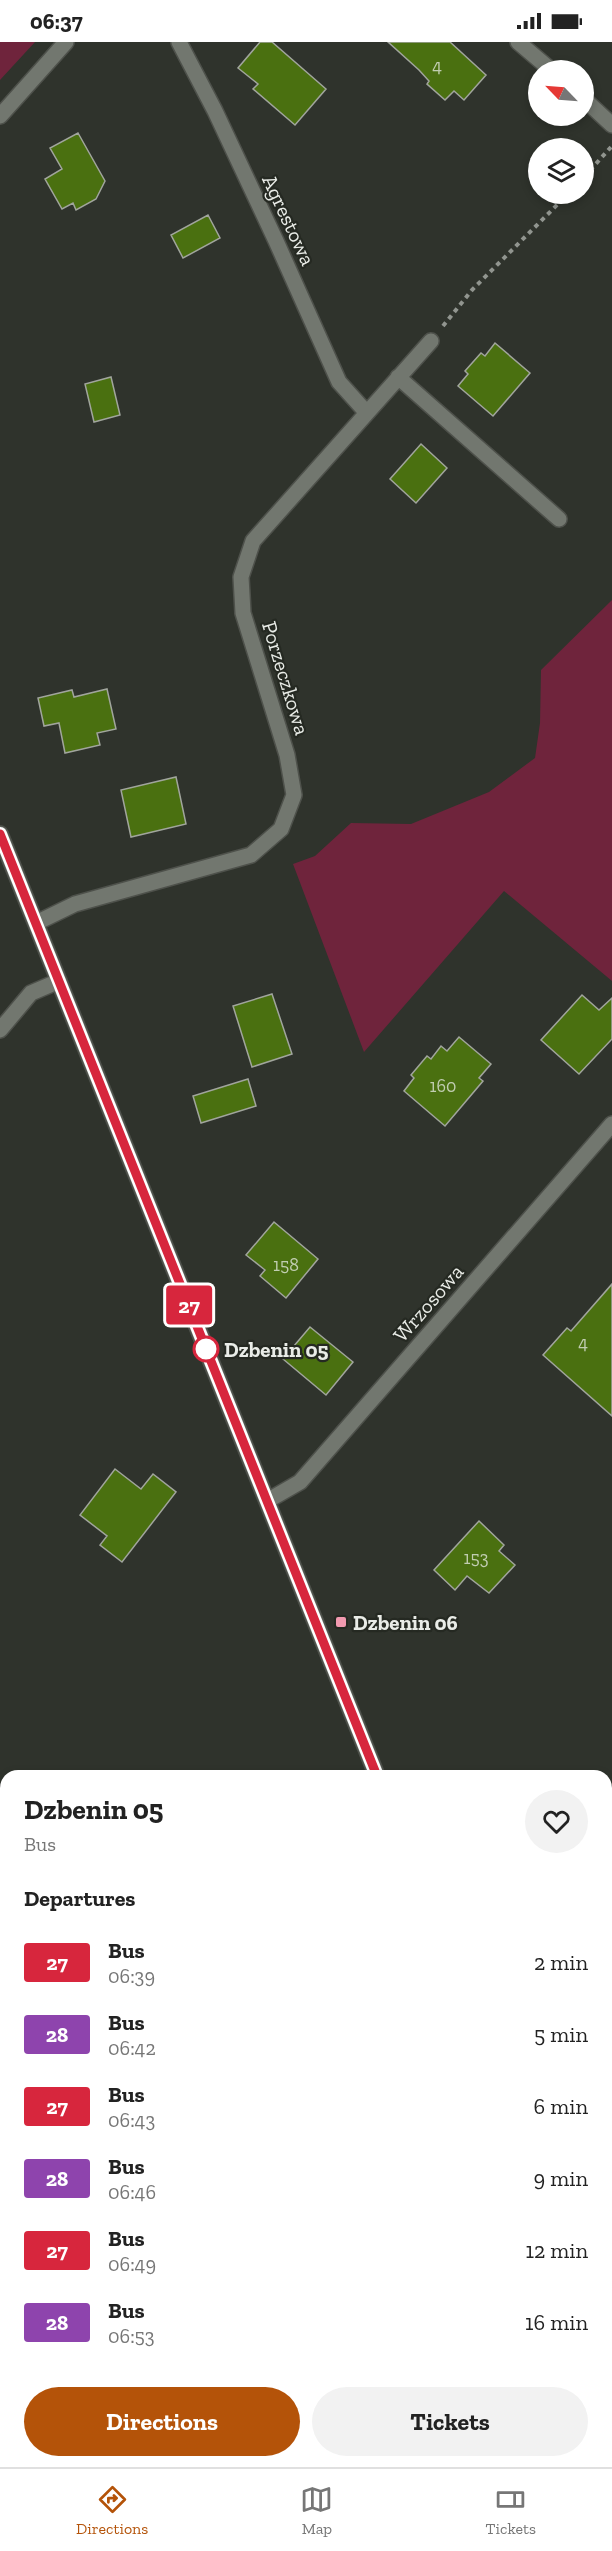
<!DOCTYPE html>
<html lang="en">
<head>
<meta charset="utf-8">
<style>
	body { margin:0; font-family:"Zilla Slab",serif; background:#f2f2f2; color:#222; height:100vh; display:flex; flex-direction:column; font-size:22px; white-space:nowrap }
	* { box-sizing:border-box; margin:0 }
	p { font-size:20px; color:#767676 }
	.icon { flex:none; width:33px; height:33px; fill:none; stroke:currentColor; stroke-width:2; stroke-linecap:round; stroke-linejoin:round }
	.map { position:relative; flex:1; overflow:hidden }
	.sheet { position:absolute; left:0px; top:1728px; width:612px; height:698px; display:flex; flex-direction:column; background:#fff; border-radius:18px 18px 0 0; box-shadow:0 3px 9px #0003 }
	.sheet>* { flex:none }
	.badge { padding:0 12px; border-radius:4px; font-size:21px; line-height:39px }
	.needle { width:39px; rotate:295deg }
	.fabs { position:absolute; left:528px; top:18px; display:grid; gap:12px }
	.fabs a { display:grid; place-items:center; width:66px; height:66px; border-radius:50%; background:#fff; box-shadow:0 3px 9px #0003; font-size:30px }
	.map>.badge { position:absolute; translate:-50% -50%; box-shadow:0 0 0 3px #fff }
	h2 { padding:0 24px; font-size:22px; line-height:54px }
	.round { display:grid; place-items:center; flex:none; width:63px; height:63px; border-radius:32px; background:#f2f2f2 }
	.headline { display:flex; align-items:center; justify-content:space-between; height:102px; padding:0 24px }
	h1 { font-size:28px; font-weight:700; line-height:45px }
	.action { display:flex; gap:12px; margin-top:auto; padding:12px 24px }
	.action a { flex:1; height:69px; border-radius:36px; background:#b45309; color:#fff; font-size:24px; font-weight:700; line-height:69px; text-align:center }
	.action a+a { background:#f2f2f2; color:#222 }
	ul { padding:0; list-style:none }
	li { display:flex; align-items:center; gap:18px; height:72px; padding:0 24px }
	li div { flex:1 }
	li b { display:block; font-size:22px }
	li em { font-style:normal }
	li .badge { min-width:66px; font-weight:700; text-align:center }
	.status { display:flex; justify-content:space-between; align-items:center; height:42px; padding:0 30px; background:#fff; direction:ltr }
	.status svg { height:16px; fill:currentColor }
	.menu { display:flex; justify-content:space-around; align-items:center; height:84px; border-top:2px solid #e0e0e0; background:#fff; font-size:16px; color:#767676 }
	.menu a { display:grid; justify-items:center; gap:3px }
	.menu .active { color:#b45309 }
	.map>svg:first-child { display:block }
	.green { fill:#6f243c }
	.building { fill:#4a7010; stroke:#a1a59d; stroke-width:1.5 }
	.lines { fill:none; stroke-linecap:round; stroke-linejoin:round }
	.minor-casing { stroke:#4e514b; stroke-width:18 }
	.path { stroke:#91958f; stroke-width:4; stroke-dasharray:4.5 4.5; stroke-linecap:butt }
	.minor { stroke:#72776f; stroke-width:15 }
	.line-casing { stroke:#fff; stroke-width:14 }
	.line { stroke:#d7263d; stroke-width:9 }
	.stop-dot { fill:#fff; stroke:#d7263d; stroke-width:3 }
	.poi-dot { fill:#f29ab0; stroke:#252922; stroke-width:2 }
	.labels { text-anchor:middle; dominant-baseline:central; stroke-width:4.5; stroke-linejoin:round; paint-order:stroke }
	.number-label { font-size:18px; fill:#c1cdb1 }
	.street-label { font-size:21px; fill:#e9ece7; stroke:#252922 }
	.stop-label { font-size:21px; font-weight:bold; fill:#e9ece7; stroke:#252922; text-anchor:start }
	.poi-label { font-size:21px; font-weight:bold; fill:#e9ece7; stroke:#252922; text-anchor:start }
</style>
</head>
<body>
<div class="status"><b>06:37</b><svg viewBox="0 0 49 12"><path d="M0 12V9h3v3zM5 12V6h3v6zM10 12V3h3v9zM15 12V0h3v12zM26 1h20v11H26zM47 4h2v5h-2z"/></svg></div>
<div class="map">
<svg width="612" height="2425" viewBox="0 0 612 2425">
	<rect width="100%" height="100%" fill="#2f332c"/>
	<path class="green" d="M0,0H35L0,38Z
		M612,558V939L504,849L364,1010L293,822L315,814L351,781L411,782L489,750L535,716L540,681L541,628Z"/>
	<path class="building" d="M260,0H272L326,47L295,83L253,47L258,42L238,26Z
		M388,0H450L486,33L464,58L454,49L445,58L427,42L429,39L419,28Z
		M78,91L105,139L96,157L76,168L73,161L62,167L45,137L62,127L50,106Z
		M208,173L220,196L183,216L171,193Z
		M495,301L530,331L493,374L458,344L468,332L465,329L481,311L485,314Z
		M111,335L120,373L94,380L85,342Z
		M421,402L447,426L416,461L390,437Z
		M107,647L116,687L97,691L100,703L65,711L59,681L44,684L38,656L72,648L74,655Z
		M176,735L186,782L131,795L121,748Z
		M272,952L292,1012L252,1025L233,964Z
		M582,953L599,968L612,956V997L579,1032L541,998Z
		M459,995L491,1022L479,1036L483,1039L445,1084L404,1049L414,1036L411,1033L427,1014L431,1017L441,1004L447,1009Z
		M248,1037L256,1064L201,1081L193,1054Z
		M274,1180L318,1217L286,1256L260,1234L265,1228L246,1213Z
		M612,1242V1374L543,1313L567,1286L571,1289Z
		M310,1285L353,1320L326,1353L283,1317Z
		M115,1427L141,1447L153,1432L176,1450L122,1520L100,1503L107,1494L80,1473Z
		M479,1479L504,1503L499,1509L515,1523L489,1551L467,1534L455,1548L434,1528Z"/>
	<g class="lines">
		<g class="minor-casing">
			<path id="minor" d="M179,0L215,69L276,199L339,340L366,370
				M518,0L551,28
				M584,57L612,83
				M0,74L66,0
				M398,335L559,477
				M0,792L377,1734
				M36,881L75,862L251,813L281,787L294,753L287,713L243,571L241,535L253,499L431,299
				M0,988L31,951L59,939
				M267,1459L300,1440L612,1082
				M606,2084L612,2077
				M335,2425L340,2420"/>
		</g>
		<path class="path" d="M584,135L611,105
			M443,284L472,248L568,152"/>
		<use href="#minor" class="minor"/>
	</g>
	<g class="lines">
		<g class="line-casing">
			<path id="line" d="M0,792L377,1734"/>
		</g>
		<use href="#line" class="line"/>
	</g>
	<circle class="stop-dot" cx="206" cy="1307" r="12"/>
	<rect class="poi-dot" x="335" y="1574" width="12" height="12" rx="3"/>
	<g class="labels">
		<g class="number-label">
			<text x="437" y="24">4</text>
			<text x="443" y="1044">160</text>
			<text x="286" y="1223">158</text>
			<text x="583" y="1301">4</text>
			<text x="476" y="1516">153</text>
		</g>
		<g class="street-label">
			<text transform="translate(289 178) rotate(65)">Agrestowa</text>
			<text transform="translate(286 636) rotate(73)">Porzeczkowa</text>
			<text transform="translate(428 1261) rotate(-49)">Wrzosowa</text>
		</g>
		<g class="stop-label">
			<text x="224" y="1307">Dzbenin 05</text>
		</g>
		<g class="poi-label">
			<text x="353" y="1580">Dzbenin 06</text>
		</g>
	</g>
</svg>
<div class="fabs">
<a><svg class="needle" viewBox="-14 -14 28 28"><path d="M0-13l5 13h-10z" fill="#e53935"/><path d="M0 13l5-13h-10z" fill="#767676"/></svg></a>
<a><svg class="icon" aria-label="layers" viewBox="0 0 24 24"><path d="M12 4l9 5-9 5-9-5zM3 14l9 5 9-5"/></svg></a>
</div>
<b class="badge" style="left:189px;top:1263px;background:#d7263d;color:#fff">27</b>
<section class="sheet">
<div class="headline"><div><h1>Dzbenin 05</h1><p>Bus</p></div><a class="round"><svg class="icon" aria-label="heart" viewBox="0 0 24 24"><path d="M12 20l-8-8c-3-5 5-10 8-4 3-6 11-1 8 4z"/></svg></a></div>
<h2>Departures</h2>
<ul>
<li><span class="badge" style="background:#d7263d;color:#fff">27</span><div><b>Bus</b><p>06:39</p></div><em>2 min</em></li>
<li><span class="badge" style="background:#8e44ad;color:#fff">28</span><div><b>Bus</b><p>06:42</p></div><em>5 min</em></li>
<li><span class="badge" style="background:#d7263d;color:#fff">27</span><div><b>Bus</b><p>06:43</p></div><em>6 min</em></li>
<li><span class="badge" style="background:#8e44ad;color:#fff">28</span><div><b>Bus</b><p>06:46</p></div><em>9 min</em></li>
<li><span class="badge" style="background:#d7263d;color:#fff">27</span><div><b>Bus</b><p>06:49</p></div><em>12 min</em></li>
<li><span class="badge" style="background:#8e44ad;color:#fff">28</span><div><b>Bus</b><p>06:53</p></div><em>16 min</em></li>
</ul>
<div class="action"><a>Directions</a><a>Tickets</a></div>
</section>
</div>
<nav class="menu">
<a class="active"><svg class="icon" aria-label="directions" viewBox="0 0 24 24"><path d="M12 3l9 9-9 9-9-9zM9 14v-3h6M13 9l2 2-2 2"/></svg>Directions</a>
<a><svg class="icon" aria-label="map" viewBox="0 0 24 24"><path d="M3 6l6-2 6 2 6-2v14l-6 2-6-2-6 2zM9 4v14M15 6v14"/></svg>Map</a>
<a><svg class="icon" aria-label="tickets" viewBox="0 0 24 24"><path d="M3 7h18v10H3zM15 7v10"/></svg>Tickets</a>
</nav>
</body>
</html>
